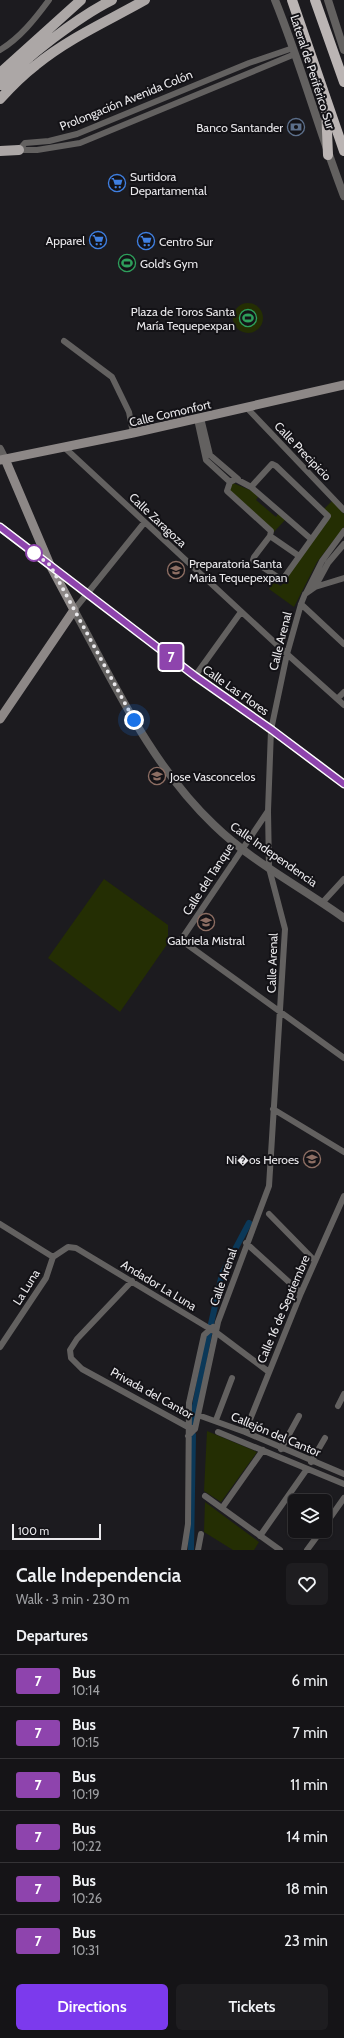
<!DOCTYPE html>
<html lang="en">
<head>
<meta charset="utf-8">
<style>
	body { margin:0; font-family:Cabin,sans-serif; background:#1e1d20; color:#f1f3f6; height:100vh; display:flex; flex-direction:column; font-size:15px; white-space:nowrap }
	* { box-sizing:border-box; margin:0 }
	p { font-size:13px; color:#9d9ea1 }
	.icon { flex:none; width:22px; height:22px; fill:none; stroke:currentColor; stroke-width:2; stroke-linecap:round; stroke-linejoin:round }
	.map { position:relative; height:1550px; overflow:hidden }
	.details { display:flex; flex-direction:column; background:#151417; flex:1 }
	.details>* { flex:none }
	.badge { padding:0 8px; border-radius:3px; font-size:14px; line-height:26px }
	.buttons { position:absolute; left:288px; top:1494px; display:grid; gap:8px }
	.buttons a { display:grid; place-items:center; width:44px; height:44px; border-radius:6px; background:#151417; box-shadow:0 1px 3px #0004,0 0 0 1px #343336; font-size:20px }
	.scale { position:absolute; left:12px; bottom:10px; width:89px; box-sizing:border-box; padding-left:4px; border:2px solid #eae9ec; border-top:0; font-size:11px; line-height:14px; white-space:nowrap; color:#eae9ec; -webkit-text-stroke:3px #131216; paint-order:stroke }
	.you { position:absolute; width:20px; height:20px; margin:-10px; border:3px solid #fff; border-radius:50%; background:#1a73e8; box-shadow:0 0 0 6px #1a73e833 }
	.map>.badge { position:absolute; translate:-50% -50%; box-shadow:0 0 0 2px #fff }
	h2 { padding:0 16px; font-size:15px; line-height:36px }
	.round { display:grid; place-items:center; flex:none; width:42px; height:42px; border-radius:6px; background:#1e1d20 }
	.summary { display:flex; align-items:center; justify-content:space-between; height:68px; padding:0 16px }
	h1 { font-size:19px; font-weight:600; line-height:30px }
	.button { display:flex; gap:8px; margin-top:auto; padding:8px 16px }
	.button a { flex:1; height:46px; border-radius:6px; background:#7c3aed; color:#fff; font-size:16px; font-weight:600; line-height:46px; text-align:center }
	.button a+a { background:#1e1d20; color:#f1f3f6 }
	ul { padding:0; list-style:none }
	li { display:flex; align-items:center; gap:12px; height:52px; padding:0 16px; border-top:1px solid #343336 }
	li div { flex:1 }
	li b { display:block; font-size:15px }
	li em { font-style:normal }
	li .badge { min-width:44px; font-weight:700; text-align:center }
	.map>svg:first-child { display:block }
	.green { fill:#242e03 }
	.lines { fill:none; stroke-linecap:round; stroke-linejoin:round }
	.canal { stroke:#0b3858; stroke-width:6 }
	.minor { stroke:#636160; stroke-width:6 }
	.tertiary { stroke:#636160; stroke-width:8 }
	.secondary { stroke:#8d8887; stroke-width:9 }
	.primary { stroke:#aca7a6; stroke-width:10 }
	.trunk { stroke:#bbb5b4; stroke-width:10 }
	.line-casing { stroke:#fff; stroke-width:9 }
	.line { stroke:#8e44ad; stroke-width:6 }
	.walk { stroke:#eae9ec; stroke-width:4; stroke-dasharray:0 7.2 }
	.stop-dot { fill:#fff; stroke:#8e44ad; stroke-width:2 }
	.labels { text-anchor:middle; dominant-baseline:central; stroke-width:4; stroke-linejoin:round; paint-order:stroke }
	.street-label { font-size:12px; fill:#eae9ec; stroke:#131216 }
	.poi-label { font-size:12px; fill:#eae9ec; stroke:#131216; text-anchor:start }
</style>
</head>
<body>
<div class="map">
<svg width="344" height="1550" viewBox="0 0 344 1550">
	<rect width="100%" height="100%" fill="#1c1b1f"/>
	<path class="green" d="M233 318a15 15 0 1 1 30 0a15 15 0 1 1-30 0Z
		M233,483L252,491L258,497L256,500L276,517L278,514L285,520L274,532L229,492V489Z
		M332,501L344,514V527L317,562L294,607L269,589L274,582L281,586L331,516L324,509Z
		M104,879L168,925V943L120,1012L48,958Z
		M207,1431L257,1452L221,1502L204,1491Z
		M205,1502L259,1542L254,1550H233L204,1532Z"/>
	<g class="lines">
		<path class="canal" d="M211,1324L222,1274L249,1223
			M193,1427L194,1411L209,1334
			M191,1550L193,1435"/>
		<path class="minor" d="M0,50C20,38 35,19 49,0
			M19,150L25,143L49,141L77,134L249,63L293,48
			M19,150H37L80,143L295,54
			M64,341L112,377L129,412L133,433
			M246,407L344,510
			M201,418L210,455L238,479
			M197,419L206,460L230,482
			M65,448L287,654L344,705
			M251,487L236,479L230,482L227,491L271,531L270,536L254,557L253,560L255,562L279,578L283,579L326,519L328,516L276,466L272,464L251,487L311,539
			M270,536L299,556
			M53,567L195,676L344,784
			M315,587L344,578
			M306,593L322,561L344,531
			M301,604L344,644
			M74,610L144,523
			M195,676L241,612
			M337,699L344,692
			M268,811L181,940L344,1058
			M322,903L344,879
			M273,1109L344,1152
			M269,1214L315,1261
			M0,1224L53,1257
			M246,1243L301,1293
			M53,1257L68,1247L76,1248L217,1333L269,1372
			M132,1281L77,1339L70,1350L71,1358L82,1369L188,1427L195,1429
			M0,1347L46,1278L53,1257
			M338,1406L344,1394
			M198,1415L245,1432L344,1474
			M216,1420L232,1378
			M218,1432L344,1484
			M245,1432L301,1293L344,1196
			M188,1436L195,1429L218,1322L269,1186L285,929L269,868L268,811L271,730L287,654L301,604L305,594L315,587L328,563L344,544
			M281,1449L299,1416
			M311,1462L325,1438
			M205,1496L280,1550
			M222,1508L263,1450
			M325,1525L344,1498
			M260,1536L307,1469
			M184,1550L188,1524L189,1403L204,1335L213,1327
			M198,1550L201,1534
			M307,1550L321,1531"/>
		<path class="tertiary" d="M275,0C301,64 319,131 344,196
			M328,0L344,50
			M0,449L5,459
			M74,610C115,685 151,765 214,825C252,862 301,887 344,918"/>
		<path class="secondary" d="M0,460L133,433L344,385
			M0,527L50,565
			M0,719L74,610L50,565L5,459"/>
		<path class="primary" d="M0,73L81,0
			M0,85C26,57 78,17 112,0
			M0,99C11,87 23,75 36,65C69,38 108,21 145,0
			M0,151L19,150"/>
		<path class="trunk" d="M292,0L344,151
			M315,0L344,82
			M326,107L328,155"/>
	</g>
	<g class="lines">
		<g class="line-casing">
			<path id="line" d="M0,527L195,676L272,730L344,784"/>
		</g>
		<use href="#line" class="line"/>
		<path class="walk" d="M34,553L30,550L50,565L134,720"/>
	</g>
	<defs>
		<g id="bank-ring" transform="scale(0.9)"><circle r="9.5" fill="#131216" stroke="#5c6f8a" stroke-width="1.5"/><path d="M-6-4H6V4H-6ZM0-2.3a2.3 2.3 0 1 0 0 4.6a2.3 2.3 0 1 0 0-4.6Z" fill="#5c6f8a"/></g>
		<g id="supermarket-ring" transform="scale(0.9)"><circle r="9.5" fill="#131216" stroke="#3f7fe0" stroke-width="1.5"/><path d="M-6-5.5h2.5l.6 2H6L4.5 2H-2.5L-4.4-4H-6ZM-1.5 3.2a1.3 1.3 0 1 0 .1 0ZM3 3.2a1.3 1.3 0 1 0 .1 0Z" fill="#3f7fe0"/></g>
		<g id="stadium-ring" transform="scale(0.9)"><circle r="9.5" fill="#131216" stroke="#2e9e5b" stroke-width="1.5"/><path d="M0-5a6.5 5 0 1 0 0 10a6.5 5 0 1 0 0-10ZM-3.5-1.8h7v3.6h-7Z" fill="#2e9e5b"/></g>
		<g id="university-ring" transform="scale(0.9)"><circle r="9.5" fill="#131216" stroke="#8d6e63" stroke-width="1.5"/><path d="M0-5L7-2L0 1L-7-2ZM-4 1L0 2.5L4 1V4Q0 6-4 4Z" fill="#8d6e63"/></g>
		<g id="school-ring" transform="scale(0.9)"><circle r="9.5" fill="#131216" stroke="#8d6e63" stroke-width="1.5"/><path d="M0-5L7-2L0 1L-7-2ZM-4 1L0 2.5L4 1V4Q0 6-4 4Z" fill="#8d6e63"/></g>
	</defs>
	<g fill-rule="evenodd">
		<use href="#bank-ring" x="296" y="127"/>
		<use href="#supermarket-ring" x="117" y="183"/>
		<use href="#supermarket-ring" x="98" y="240"/>
		<use href="#supermarket-ring" x="146" y="241"/>
		<use href="#stadium-ring" x="127" y="263"/>
		<use href="#stadium-ring" x="248" y="318"/>
		<use href="#university-ring" x="176" y="570"/>
		<use href="#school-ring" x="157" y="776"/>
		<use href="#school-ring" x="206" y="922"/>
		<use href="#school-ring" x="312" y="1159"/>
	</g>
	<circle class="stop-dot" cx="34" cy="553" r="8"/>
	<g class="labels">
		<g class="street-label">
			<text transform="translate(313 72) rotate(72)">Lateral de Periférico Sur</text>
			<text transform="translate(126 100) rotate(-22)">Prolongación Avenida Colón</text>
			<text transform="translate(170 413) rotate(-13)">Calle Comonfort</text>
			<text transform="translate(303 451) rotate(46)">Calle Precipicio</text>
			<text transform="translate(158 520) rotate(43)">Calle Zaragoza</text>
			<text transform="translate(280 641) rotate(-76)">Calle Arenal</text>
			<text transform="translate(236 690) rotate(35)">Calle Las Flores</text>
			<text transform="translate(274 854) rotate(35)">Calle Independencia</text>
			<text transform="translate(208 879) rotate(-57)">Calle del Tanque</text>
			<text transform="translate(272 963) rotate(-88)">Calle Arenal</text>
			<text transform="translate(223 1277) rotate(-71)">Calle Arenal</text>
			<text transform="translate(159 1285) rotate(31)">Andador La Luna</text>
			<text transform="translate(26 1287) rotate(-58)">La Luna</text>
			<text transform="translate(283 1309) rotate(-67)">Calle 16 de Septiembre</text>
			<text transform="translate(152 1393) rotate(29)">Privada del Cantor</text>
			<text transform="translate(276 1434) rotate(23)">Callejón del Cantor</text>
		</g>
		<g class="poi-label">
			<text x="283" y="127" text-anchor="end">Banco Santander</text>
			<text x="130" y="176">Surtidora<tspan x="130" dy="14">Departamental</tspan></text>
			<text x="85" y="240" text-anchor="end">Apparel</text>
			<text x="159" y="241">Centro Sur</text>
			<text x="140" y="263">Gold's Gym</text>
			<text x="235" y="311" text-anchor="end">Plaza de Toros Santa<tspan x="235" dy="14">María Tequepexpan</tspan></text>
			<text x="189" y="563">Preparatoria Santa<tspan x="189" dy="14">Maria Tequepexpan</tspan></text>
			<text x="170" y="776">Jose Vasconcelos</text>
			<text x="206" y="940" text-anchor="middle">Gabriela Mistral</text>
			<text x="299" y="1159" text-anchor="end">Ni�os Heroes</text>
		</g>
	</g>
</svg>
<div class="buttons">
<a><svg class="icon" aria-label="layers" viewBox="0 0 24 24"><path d="M12 4l9 5-9 5-9-5zM3 14l9 5 9-5"/></svg></a>
</div>
<div class="scale">100 m</div>
<div class="you" style="left:134px;top:720px"></div>
<b class="badge" style="left:171px;top:657px;background:#8e44ad;color:#fff">7</b>
</div>
<section class="details">
<div class="summary"><div><h1>Calle Independencia</h1><p>Walk · 3 min · 230 m</p></div><a class="round"><svg class="icon" aria-label="heart" viewBox="0 0 24 24"><path d="M12 20l-8-8c-3-5 5-10 8-4 3-6 11-1 8 4z"/></svg></a></div>
<h2>Departures</h2>
<ul>
<li><span class="badge" style="background:#8e44ad;color:#fff">7</span><div><b>Bus</b><p>10:14</p></div><em>6 min</em></li>
<li><span class="badge" style="background:#8e44ad;color:#fff">7</span><div><b>Bus</b><p>10:15</p></div><em>7 min</em></li>
<li><span class="badge" style="background:#8e44ad;color:#fff">7</span><div><b>Bus</b><p>10:19</p></div><em>11 min</em></li>
<li><span class="badge" style="background:#8e44ad;color:#fff">7</span><div><b>Bus</b><p>10:22</p></div><em>14 min</em></li>
<li><span class="badge" style="background:#8e44ad;color:#fff">7</span><div><b>Bus</b><p>10:26</p></div><em>18 min</em></li>
<li><span class="badge" style="background:#8e44ad;color:#fff">7</span><div><b>Bus</b><p>10:31</p></div><em>23 min</em></li>
</ul>
<div class="button"><a>Directions</a><a>Tickets</a></div>
</section>
</body>
</html>
